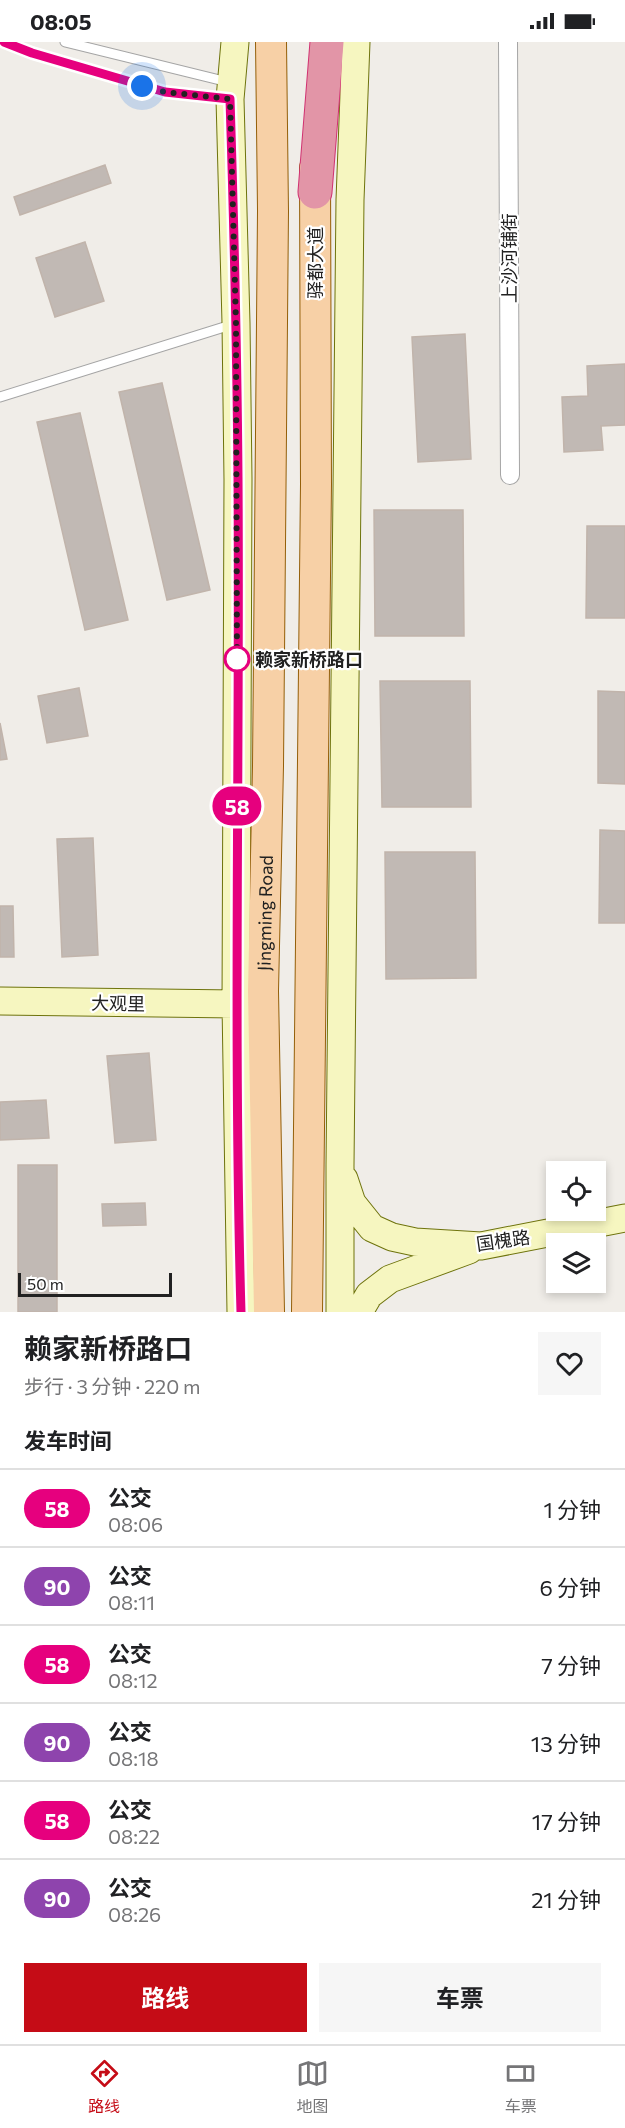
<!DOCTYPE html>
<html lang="zh">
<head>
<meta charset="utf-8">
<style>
	body { margin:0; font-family:Commissioner,"Noto Sans SC",sans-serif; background:#f6f6f6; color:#202124; height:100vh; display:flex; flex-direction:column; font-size:22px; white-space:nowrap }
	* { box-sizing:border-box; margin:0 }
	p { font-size:20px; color:#757577 }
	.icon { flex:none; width:33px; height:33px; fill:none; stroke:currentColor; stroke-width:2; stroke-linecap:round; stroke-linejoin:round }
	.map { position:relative; height:1270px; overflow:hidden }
	.side { display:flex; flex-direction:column; background:#fff; flex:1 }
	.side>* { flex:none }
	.badge { padding:0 12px; border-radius:20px; font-size:21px; line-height:39px }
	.controls { position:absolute; left:546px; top:1119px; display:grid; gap:12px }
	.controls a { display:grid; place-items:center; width:60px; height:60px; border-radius:0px; background:#fff; box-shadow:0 3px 9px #0003; font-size:30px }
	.scale { position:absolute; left:18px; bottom:15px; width:154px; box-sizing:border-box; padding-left:6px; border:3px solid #212121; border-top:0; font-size:16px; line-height:21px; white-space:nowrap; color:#212121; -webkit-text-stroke:4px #fff; paint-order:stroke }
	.you { position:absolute; width:30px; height:30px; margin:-15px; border:4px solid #fff; border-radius:50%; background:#1a73e8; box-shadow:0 0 0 9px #1a73e833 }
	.map>.badge { position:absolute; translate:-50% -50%; box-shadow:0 0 0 3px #fff }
	h2 { padding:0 24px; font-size:22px; line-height:54px }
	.round { display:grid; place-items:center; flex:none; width:63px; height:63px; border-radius:0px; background:#f6f6f6 }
	.head { display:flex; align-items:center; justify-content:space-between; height:102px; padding:0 24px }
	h1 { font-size:28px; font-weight:700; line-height:45px }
	.action { display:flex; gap:12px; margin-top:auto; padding:12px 24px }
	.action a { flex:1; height:69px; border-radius:0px; background:#c50c16; color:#fff; font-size:24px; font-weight:700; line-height:69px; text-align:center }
	.action a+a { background:#f6f6f6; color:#202124 }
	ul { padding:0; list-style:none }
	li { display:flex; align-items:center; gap:18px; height:78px; padding:0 24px; border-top:2px solid #e0e0e0 }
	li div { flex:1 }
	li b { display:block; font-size:22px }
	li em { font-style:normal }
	li .badge { min-width:66px; font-weight:700; text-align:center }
	.status { display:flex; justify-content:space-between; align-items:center; height:42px; padding:0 30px; background:#fff; direction:ltr }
	.status svg { height:16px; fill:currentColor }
	.dock { display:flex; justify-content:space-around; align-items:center; height:84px; border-top:2px solid #e0e0e0; background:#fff; font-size:16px; color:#757577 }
	.dock a { display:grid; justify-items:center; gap:3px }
	.dock .on { color:#c50c16 }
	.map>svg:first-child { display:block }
	.building { fill:#c1b9b4; stroke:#c1b4ab; stroke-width:1.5 }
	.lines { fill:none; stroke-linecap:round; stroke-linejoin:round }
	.lane-casing { stroke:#a5a5a5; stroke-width:11 }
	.street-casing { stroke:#a5a5a5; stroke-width:20 }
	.secondary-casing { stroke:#6e730c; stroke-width:29 }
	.primary-casing { stroke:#945f09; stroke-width:32 }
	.highway-casing { stroke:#d13271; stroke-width:35 }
	.lane { stroke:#fff; stroke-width:9 }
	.street { stroke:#fff; stroke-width:18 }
	.secondary { stroke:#f6f6c0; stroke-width:27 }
	.primary { stroke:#f7d0a6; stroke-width:30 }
	.highway { stroke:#e295a7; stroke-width:33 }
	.line-casing { stroke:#fff; stroke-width:14 }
	.line { stroke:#e6007e; stroke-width:9 }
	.walk { stroke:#212121; stroke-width:6; stroke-dasharray:0 10.8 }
	.stop-dot { fill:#fff; stroke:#e6007e; stroke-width:3 }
	.labels { text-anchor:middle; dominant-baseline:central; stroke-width:4.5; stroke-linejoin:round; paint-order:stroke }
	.street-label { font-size:18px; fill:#212121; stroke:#fff }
	.stop-label { font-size:18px; font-weight:bold; fill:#212121; stroke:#fff; text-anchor:start }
</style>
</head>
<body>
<div class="status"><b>08:05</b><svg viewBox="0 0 49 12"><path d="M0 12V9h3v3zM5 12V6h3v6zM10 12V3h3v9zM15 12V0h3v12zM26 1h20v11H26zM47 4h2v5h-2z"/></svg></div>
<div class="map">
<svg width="625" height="1270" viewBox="0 0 625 1270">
	<rect width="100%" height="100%" fill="#f0ede8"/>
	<path class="building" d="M105,123L111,141L20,173L14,155Z
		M85,200L104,259L55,275L36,216Z
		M465,292L471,417L418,420L412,295Z
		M625,322V383L601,384L603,408L564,410L562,355L588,354L587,324Z
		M162,341L210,548L167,558L119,350Z
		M80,371L128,578L85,588L37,380Z
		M374,468H463L464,594H375Z
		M587,484H625V576H586Z
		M380,639H470L471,765H382Z
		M79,646L88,694L47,701L38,654Z
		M598,649L625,650V742L598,741Z
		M0,681L7,717L0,718Z
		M600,788L625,789V881H599Z
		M93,796L98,913L62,915L57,797Z
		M385,810H475L476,936L386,937Z
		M0,864H13L14,915H0Z
		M149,1011L156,1098L115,1101L107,1014Z
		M46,1058L49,1096L0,1098V1060Z
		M18,1123H57V1270H18Z
		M145,1161L146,1183L103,1184L102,1162Z"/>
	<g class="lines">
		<g class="lane-casing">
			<path id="lane" d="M4,0L32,11L164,50L228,57
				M65,0L228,40
				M0,355L234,282"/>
		</g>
		<g class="street-casing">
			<path id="street" d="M508,0L510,433"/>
		</g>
		<g class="secondary-casing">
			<path id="secondary" d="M235,0L230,57L236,281L238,437L236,962L241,1270
				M0,959L236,962
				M344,1137L352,1161L372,1186L392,1195L415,1200L481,1204L625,1176
				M340,1270V1124L350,158L356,0
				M359,1270L369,1253L390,1237L469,1208"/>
		</g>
		<g class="primary-casing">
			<g id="primary">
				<path id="s1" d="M269,1270L263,949L268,724L273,169L271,0"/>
				<path d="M307,1270L316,442L315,126"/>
			</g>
		</g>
		<g class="highway-casing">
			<path id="highway" d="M315,150L327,0"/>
		</g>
		<use href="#lane" class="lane"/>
		<use href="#street" class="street"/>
		<use href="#secondary" class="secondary"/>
		<use href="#primary" class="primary"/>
		<use href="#highway" class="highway"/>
	</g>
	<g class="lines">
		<g class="line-casing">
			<path id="line" d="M4,0L32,11L165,50L230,57C234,183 237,309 238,435C240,713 233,992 241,1270"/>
		</g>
		<use href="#line" class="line"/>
		<path class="walk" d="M142,44L165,50L230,57L236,282L237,628V617"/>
	</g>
	<circle class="stop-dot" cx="237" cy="617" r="12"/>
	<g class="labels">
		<g class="street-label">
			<text transform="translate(509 216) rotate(-90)">上沙河铺街</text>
			<text transform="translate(315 221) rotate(-90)">驿都大道</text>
			<text stroke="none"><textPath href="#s1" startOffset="399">Jingming Road</textPath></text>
			<text transform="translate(118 961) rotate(1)">大观里</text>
			<text transform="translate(503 1198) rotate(-8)">国槐路</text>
		</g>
		<g class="stop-label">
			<text x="255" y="617">赖家新桥路口</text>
		</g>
	</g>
</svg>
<div class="controls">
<a><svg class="icon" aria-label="locate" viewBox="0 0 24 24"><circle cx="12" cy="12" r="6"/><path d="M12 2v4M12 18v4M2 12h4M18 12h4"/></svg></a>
<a><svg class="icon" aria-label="layers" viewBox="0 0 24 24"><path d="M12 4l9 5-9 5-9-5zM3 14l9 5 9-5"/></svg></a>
</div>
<div class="scale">50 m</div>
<div class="you" style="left:142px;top:44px"></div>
<b class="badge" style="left:237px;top:764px;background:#e6007e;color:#fff">58</b>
</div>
<section class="side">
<div class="head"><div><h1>赖家新桥路口</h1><p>步行 · 3 分钟 · 220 m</p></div><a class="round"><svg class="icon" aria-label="heart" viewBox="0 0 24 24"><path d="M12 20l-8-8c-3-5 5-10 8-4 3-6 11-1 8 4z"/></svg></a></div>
<h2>发车时间</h2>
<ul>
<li><span class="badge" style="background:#e6007e;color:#fff">58</span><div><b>公交</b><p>08:06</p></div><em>1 分钟</em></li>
<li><span class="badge" style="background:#8e44ad;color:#fff">90</span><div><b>公交</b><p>08:11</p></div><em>6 分钟</em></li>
<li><span class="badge" style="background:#e6007e;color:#fff">58</span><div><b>公交</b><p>08:12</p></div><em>7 分钟</em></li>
<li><span class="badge" style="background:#8e44ad;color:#fff">90</span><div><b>公交</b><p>08:18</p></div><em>13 分钟</em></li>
<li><span class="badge" style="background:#e6007e;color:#fff">58</span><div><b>公交</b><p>08:22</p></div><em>17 分钟</em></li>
<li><span class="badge" style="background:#8e44ad;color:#fff">90</span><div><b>公交</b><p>08:26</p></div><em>21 分钟</em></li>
</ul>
<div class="action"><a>路线</a><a>车票</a></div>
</section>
<nav class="dock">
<a class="on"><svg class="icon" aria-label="directions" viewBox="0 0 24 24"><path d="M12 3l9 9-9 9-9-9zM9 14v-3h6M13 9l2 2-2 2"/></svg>路线</a>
<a><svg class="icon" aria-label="map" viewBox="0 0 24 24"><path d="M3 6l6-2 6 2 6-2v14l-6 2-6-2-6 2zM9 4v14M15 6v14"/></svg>地图</a>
<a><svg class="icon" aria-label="tickets" viewBox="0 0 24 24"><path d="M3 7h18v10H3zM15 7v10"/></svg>车票</a>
</nav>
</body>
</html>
